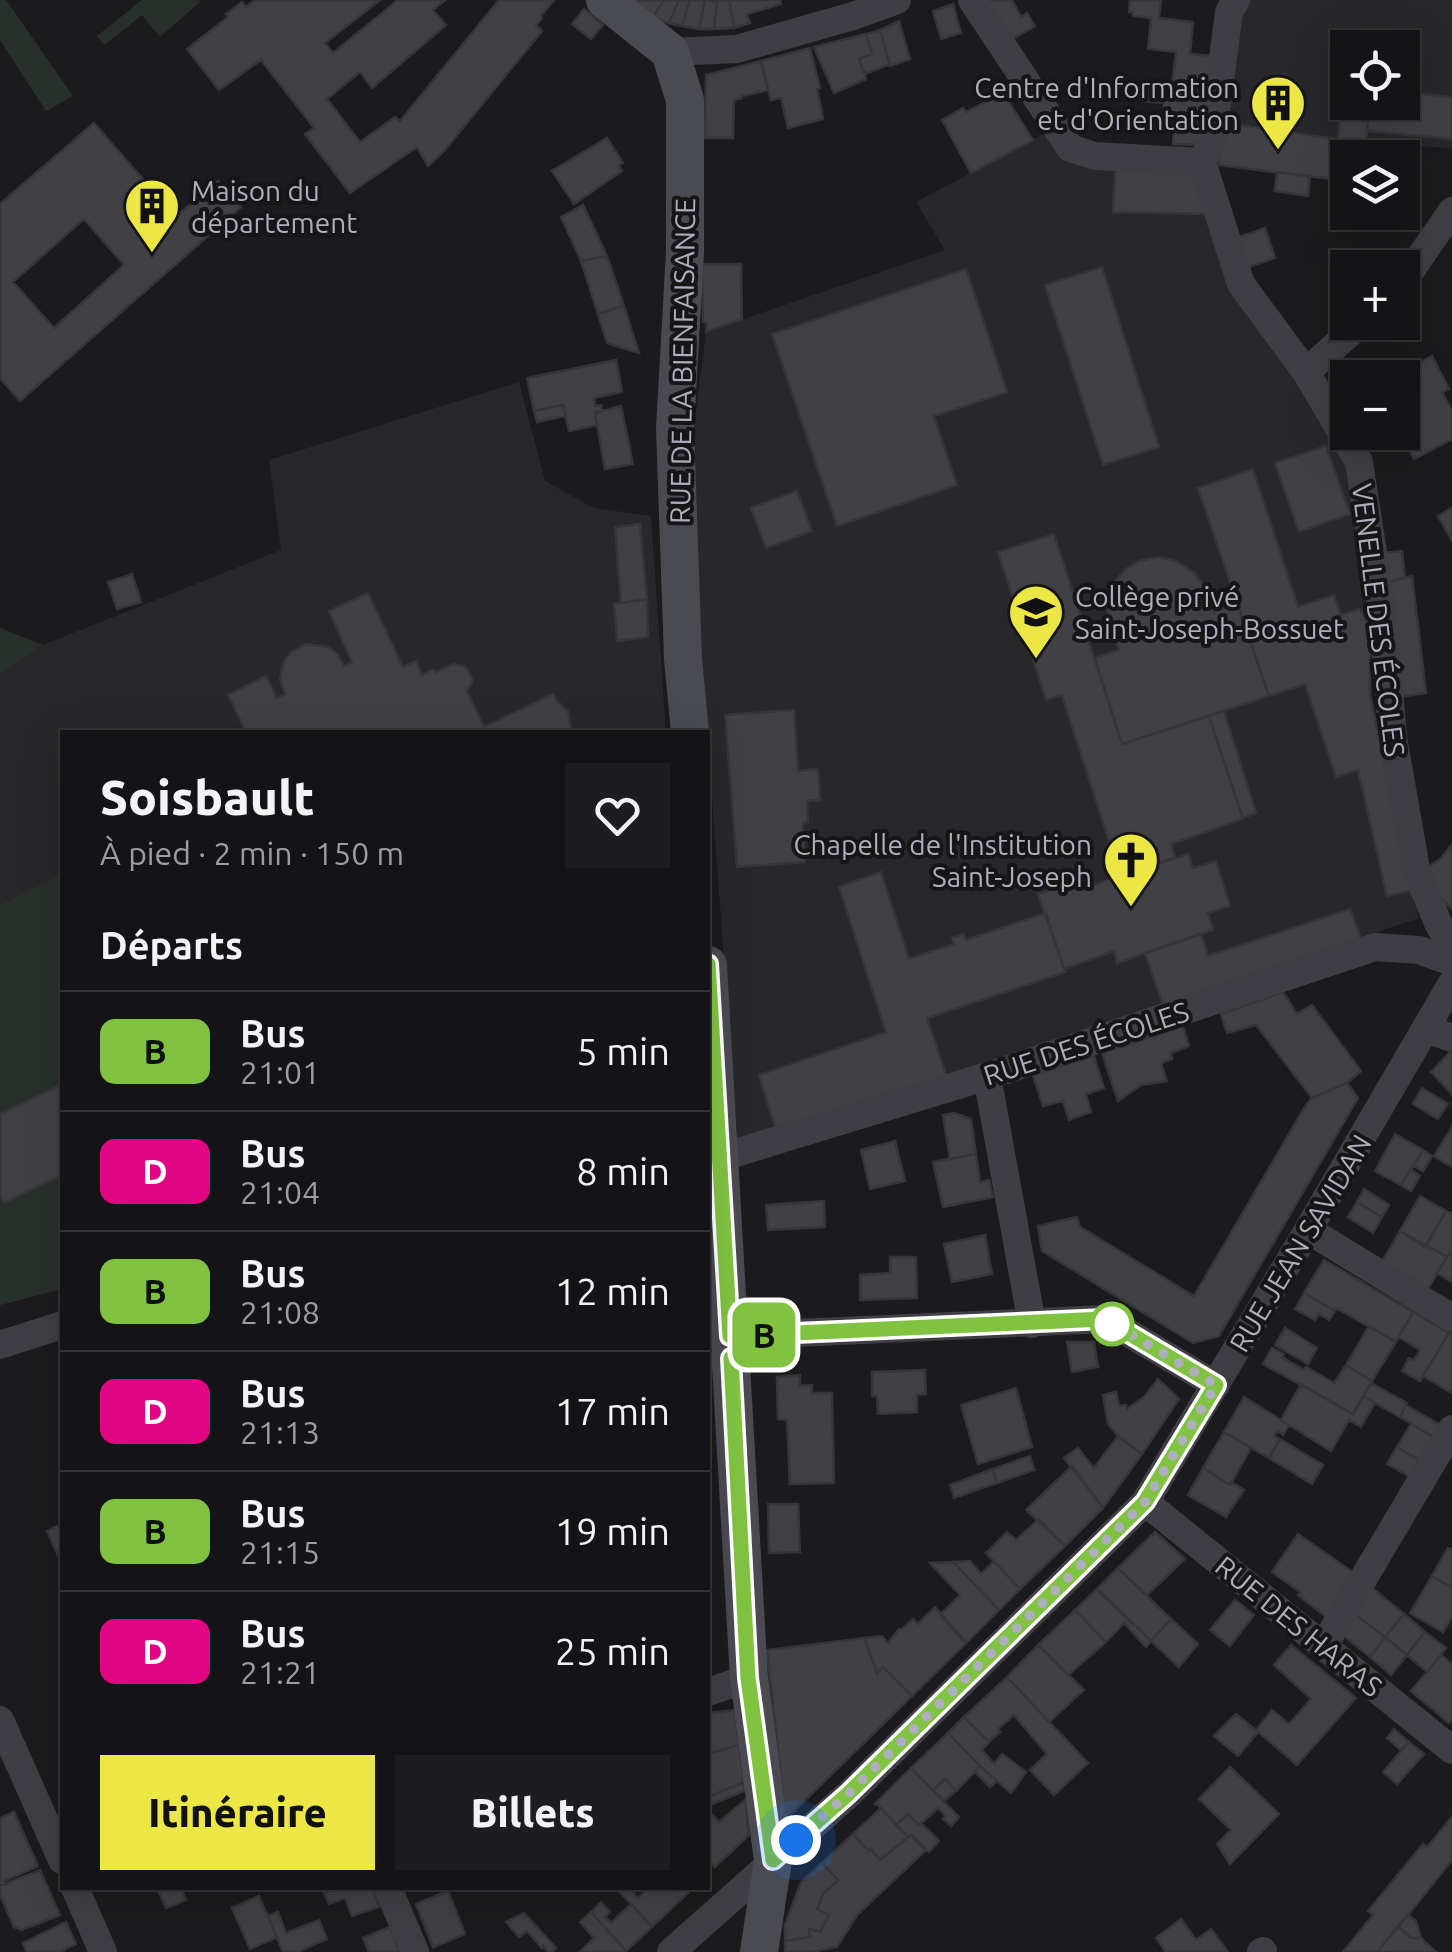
<!DOCTYPE html>
<html lang="fr">
<head>
<meta charset="utf-8">
<style>
	body { margin:0; font-family:Ubuntu,sans-serif; background:#1d1d1f; color:#f1f3f6; height:100vh; display:flex; flex-direction:column; font-size:38px; white-space:nowrap }
	* { box-sizing:border-box; margin:0 }
	p { font-size:32px; color:#9d9ea1 }
	.icon { flex:none; width:55px; height:55px; fill:none; stroke:currentColor; stroke-width:2; stroke-linecap:round; stroke-linejoin:round }
	.map { position:relative; flex:1; overflow:hidden }
	.drawer { position:absolute; left:60px; top:730px; width:650px; height:1160px; display:flex; flex-direction:column; background:#141416; border-radius:0px; box-shadow:0 10px 40px #0002,0 0 0 2px #333335 }
	.drawer>* { flex:none }
	.badge { padding:0 20px; border-radius:15px; font-size:35px; line-height:65px }
	.buttons { position:absolute; left:1330px; top:30px; display:grid; gap:20px }
	.buttons a { display:grid; place-items:center; width:90px; height:90px; border-radius:0px; background:#141416; box-shadow:0 10px 40px #0002,0 0 0 2px #333335; font-size:50px }
	.you { position:absolute; width:50px; height:50px; margin:-25px; border:8px solid #fff; border-radius:50%; background:#1a73e8; box-shadow:0 0 0 15px #1a73e833 }
	.map>.badge { position:absolute; translate:-50% -50%; box-shadow:0 0 0 5px #fff }
	h2 { padding:0 40px; font-size:38px; line-height:90px }
	.round { display:grid; place-items:center; flex:none; width:105px; height:105px; border-radius:0px; background:#1d1d1f }
	.headline { display:flex; align-items:center; justify-content:space-between; height:170px; padding:0 40px }
	h1 { font-size:48px; font-weight:800; line-height:75px }
	.cta { display:flex; gap:20px; margin-top:auto; padding:20px 40px }
	.cta a { flex:1; height:115px; border-radius:0px; background:#ece744; color:#111; font-size:40px; font-weight:800; line-height:115px; text-align:center }
	.cta a+a { background:#1d1d1f; color:#f1f3f6 }
	ul { padding:0; list-style:none }
	li { display:flex; align-items:center; gap:30px; height:120px; padding:0 40px; border-top:2px solid #333335 }
	li div { flex:1 }
	li b { display:block; font-size:38px }
	li em { font-style:normal }
	li .badge { min-width:110px; font-weight:700; text-align:center }
	.map>svg:first-child { display:block }
	.built { fill:#28272a; fill-rule:evenodd }
	.green { fill:#27302b }
	.building { fill:#414044; stroke:#363539; stroke-width:2.5; fill-rule:evenodd }
	.lines { fill:none; stroke-linecap:round; stroke-linejoin:round }
	.street { stroke:#3f3e44; stroke-width:28 }
	.secondary { stroke:#4a4a52; stroke-width:38 }
	.line-casing { stroke:#fff; stroke-width:22 }
	.line { stroke:#80c341; stroke-width:15 }
	.walk { stroke:#aeaebc; stroke-width:10; stroke-dasharray:0 18 }
	.stop-dot { fill:#fff; stroke:#80c341; stroke-width:5 }
	.labels { text-anchor:middle; dominant-baseline:central; stroke-width:8; stroke-linejoin:round; paint-order:stroke }
	.poi-label { font-size:28px; fill:#aeaebc; stroke:#161618; text-anchor:end }
	.street-label { font-size:28px; fill:#aeaebc; stroke:#161618 }
</style>
</head>
<body>
<div class="map">
<svg width="1452" height="1952" viewBox="0 0 1452 1952">
	<rect width="100%" height="100%" fill="#1b1b1d"/>
	<path class="built" d="M1243,0H1452V149L1373,141L1366,143L1218,123ZM1348,48H1402V102H1348Z
		M1049,131L1192,167L1339,441L1358,490L1370,627V695L1410,886L1419,918L738,1148L688,473L706,332L945,250L916,202Z
		M519,382L545,481L594,508L651,516L666,732H62V1289L0,1305V628L43,645L281,550L269,460Z"/>
	<path class="green" d="M0,0H6L73,96L46,111L0,40Z
		M142,0H199L200,2L160,37L142,15L104,45L97,36Z
		M0,628L42,645L0,673Z
		M59,875L62,886V1289L0,1305V905Z"/>
	<path class="building" d="M255,0H380L325,43L333,53L398,0H445L433,10L446,25L372,88L360,72L327,99L360,142L395,117L400,121L499,0H554L541,16L542,18L536,25L542,31L444,151L428,166L417,147L350,193L305,134L314,128L261,60L219,90L187,49L228,17L226,14L242,2L246,7Z
		M635,0H664L653,17Z
		M664,0H679L669,23L653,17Z
		M679,0H690L682,26L669,23Z
		M690,0H705L699,29L682,26Z
		M705,0L717,2L714,29H699Z
		M717,0H729L734,28L714,29Z
		M729,0H780L781,4L747,14L750,23L734,28Z
		M980,0H1012L1021,17L1027,13L1035,26L1006,43Z
		M1130,0H1161L1159,18L1193,22L1190,54L1212,56L1200,145L1173,144L1174,122L1162,120L1164,103L1142,101L1141,82L1172,85L1176,52L1148,49L1151,18L1133,16V12H1129Z
		M953,4L961,33L941,39L933,11Z
		M584,9L603,25L591,39L572,24Z
		M899,21L910,59L890,66L880,30Z
		M880,30L890,64L865,74L859,59L872,54L866,34Z
		M866,34L872,54L859,59L866,79L834,93L814,47Z
		M810,48L820,88L817,89L823,119L788,128L781,98L771,100L761,61Z
		M761,61L768,90L742,96V98L734,100L733,138H705L706,75Z
		M1344,87H1348V102H1370L1366,143L1338,139Z
		M1402,92L1452,97V139L1367,131L1370,102H1402Z
		M1003,93L1033,140L971,173L942,120L963,108L966,112Z
		M94,123L176,217L218,181L241,207L20,401L0,378V204ZM84,219L124,265L54,328L13,282Z
		M1224,123L1338,139L1332,179L1218,165Z
		M607,138L623,163L619,165L622,171L574,204L552,171Z
		M1338,139L1366,143L1365,158H1348V175L1333,173Z
		M1116,164L1192,167L1207,214L1113,212Z
		M1277,172L1310,176L1308,196L1275,191Z
		M583,205L607,256L581,261L561,217Z
		M1265,228L1275,258L1246,268L1236,238Z
		M607,256L624,306L598,314L581,261Z
		M702,264H741L742,319L706,332L707,323L703,322Z
		M1102,267L1159,447L1103,465L1045,285Z
		M966,269L1007,392L934,416L957,485L837,526L772,334Z
		M624,306L639,353L607,343L598,314Z
		M1432,356L1449,389L1442,392L1452,411V439L1414,459L1404,439L1416,433L1402,407V378H1391Z
		M616,360L622,392L594,398L595,406L601,405L602,411L595,413L597,425L569,431L563,405L534,411L527,378Z
		M563,405L565,416L537,422L534,411Z
		M621,406L633,464L605,469L595,413Z
		M1326,446L1350,514L1299,532L1275,463Z
		M1253,469L1298,607L1334,595L1341,615L1360,609L1370,627V695L1411,890L1387,896L1358,770L1336,777L1305,684L1269,696L1198,488Z
		M797,491L812,531L766,548L751,508Z
		M1452,508V541L1438,516Z
		M640,524L647,599L621,603L615,527Z
		M1054,534L1122,744L1209,716L1243,819L1171,844L1175,858L1120,876L1062,695L1046,700L998,552Z
		M1402,551L1405,577L1385,583L1381,553Z
		M1158,557L1176,561L1195,573L1204,586L1214,612L1237,603L1269,696L1122,744L1095,658L1119,650L1107,610L1109,596L1116,580L1126,569L1139,561Z
		M132,574L141,602L117,609L108,582Z
		M1412,576L1426,693L1399,697L1385,583Z
		M368,593L403,667L416,661L422,675L434,669L436,672L454,664L465,666L472,678V683L467,691L484,727L477,731L478,732H432L430,729L424,732H246L228,695L266,676L277,698L285,694L280,678L284,661L291,652L306,644L329,647L338,655L344,666L352,662L329,611Z
		M647,599L648,637L617,641L614,604Z
		M553,694L557,701L568,711L572,732H478L477,731L484,727Z
		M794,710L798,771L818,769L820,800L807,801L808,822L803,823L805,862L737,867L725,715Z
		M1224,711L1256,813L1243,818L1209,716Z
		M1452,845V909L1434,892L1424,869L1439,860Z
		M1188,854L1193,868L1216,861L1230,906L1208,913L1213,930L1117,963L1114,951L1064,969L1038,894L1050,890L1043,883L1045,875L1055,872L1059,878V887L1092,876L1094,885Z
		M881,872L909,959L954,944L952,938L963,934L966,940L1046,913L1065,972L927,1018L947,1078L777,1134L759,1075L886,1032L839,887Z
		M1350,909L1361,939L1163,1005L1145,953L1201,933L1208,956Z
		M1283,992L1297,1014L1312,1005L1361,1071L1347,1083L1312,1098L1256,1025L1227,1033L1221,1014Z
		M1183,1026L1189,1046L1171,1053L1172,1059L1161,1063L1167,1081L1141,1085L1118,1101L1102,1053Z
		M1450,1052H1452V1094L1431,1072Z
		M1094,1056L1104,1088L1086,1094L1091,1112L1069,1120L1063,1101L1043,1106L1033,1075Z
		M62,1073V1175L4,1203L0,1196V1114L62,1084L58,1075Z
		M1347,1083L1358,1098L1219,1336L1193,1343L1042,1251L1038,1226L1077,1217L1080,1227L1194,1296L1306,1105L1312,1098Z
		M1422,1088L1448,1104L1438,1119L1413,1104Z
		M954,1113L971,1119L976,1154L950,1159L943,1115Z
		M1452,1127V1167L1434,1156Z
		M1395,1134L1423,1150L1401,1185L1375,1171Z
		M895,1141L905,1181L870,1189L861,1150Z
		M1423,1150L1432,1156L1423,1171L1414,1166Z
		M976,1154L980,1182L989,1180L993,1197L943,1207L933,1162Z
		M1411,1170L1420,1176L1411,1191L1401,1185Z
		M1364,1189L1389,1205L1382,1217L1357,1202Z
		M1420,1196L1446,1211L1425,1247L1400,1231Z
		M824,1201L825,1227L768,1230L766,1205Z
		M1357,1202L1382,1217L1373,1233L1348,1217Z
		M1446,1211L1452,1214V1249L1447,1257L1427,1245Z
		M1400,1231L1447,1257L1426,1292L1380,1265Z
		M985,1235L992,1274L952,1282L944,1244Z
		M1452,1249V1282L1437,1273Z
		M890,1257H916L917,1298L860,1300V1275L890,1273Z
		M1324,1260L1413,1312L1396,1342L1336,1308L1335,1311L1304,1293Z
		M1304,1293L1335,1311L1329,1320L1319,1314L1315,1320L1295,1309Z
		M1413,1312L1449,1333L1420,1381L1402,1371L1409,1358L1414,1360L1420,1350L1399,1337Z
		M1369,1326L1396,1342L1372,1381L1346,1365Z
		M1285,1328L1317,1348L1308,1364L1275,1345Z
		M1449,1333L1452,1335V1393L1423,1376Z
		M1067,1342H1094L1098,1367L1072,1372Z
		M1272,1348L1284,1354L1282,1357L1304,1370L1306,1367L1334,1383L1346,1365L1372,1381L1353,1414L1263,1364Z
		M925,1370L926,1394L917,1395V1412L878,1414L877,1396H872V1372Z
		M800,1375V1386L812,1385V1393H832L834,1483L790,1484L787,1420L778,1419L777,1377Z
		M1158,1379L1179,1399L1142,1454L1118,1436L1108,1424L1103,1395L1116,1392L1119,1406L1126,1405L1127,1409L1145,1396Z
		M1371,1383L1407,1403L1400,1417L1363,1396Z
		M1301,1384L1353,1414L1363,1396L1375,1403L1361,1427L1349,1420L1331,1451L1281,1420Z
		M1016,1388L1032,1447L978,1464L961,1405Z
		M1244,1397L1289,1425L1283,1435L1278,1431L1274,1436L1280,1439L1269,1458L1224,1432Z
		M1406,1405L1440,1425L1433,1437L1400,1417Z
		M1411,1424L1433,1437L1419,1460L1397,1447Z
		M1224,1432L1251,1448L1230,1485L1203,1468Z
		M1118,1436L1142,1454L1103,1508L1064,1458L1078,1448L1094,1468Z
		M1280,1439L1323,1465L1312,1484L1269,1458Z
		M1397,1447L1419,1460L1409,1476L1387,1464Z
		M1030,1456L1034,1470L997,1483L993,1469Z
		M1072,1466L1103,1508L1065,1546L1026,1510Z
		M1203,1468L1230,1485L1231,1482L1244,1490L1226,1517L1188,1495Z
		M993,1469L997,1483L954,1498L950,1485Z
		M768,1504H798L800,1552L769,1553Z
		M1039,1519L1065,1546L1020,1589L986,1553L1007,1532L1016,1540Z
		M62,1524V1564L47,1531Z
		M1155,1532L1185,1559L1146,1596L1118,1568Z
		M1298,1534L1353,1572L1326,1617L1298,1595L1300,1592L1272,1572Z
		M1448,1548L1452,1550V1588L1432,1576Z
		M970,1561L981,1574L994,1561L1020,1589L999,1610L953,1562Z
		M953,1562L999,1610L966,1643L940,1615L960,1595L930,1563Z
		M1118,1568L1171,1619L1151,1641L1097,1589Z
		M1432,1576L1452,1588V1617L1443,1632L1410,1613Z
		M1372,1588L1404,1614L1385,1637L1356,1615Z
		M1097,1589L1151,1641L1146,1647L1124,1623L1106,1642L1075,1610Z
		M1235,1600L1254,1615L1230,1646L1210,1630Z
		M935,1607L966,1643L912,1696L883,1667L877,1673L864,1638L882,1636L888,1643L899,1629L901,1630L913,1619L918,1624Z
		M1075,1610L1106,1642L1068,1675L1038,1645Z
		M1404,1614L1425,1632L1407,1655L1385,1637Z
		M1356,1615L1385,1637L1370,1657L1344,1636Z
		M1171,1619L1198,1644L1179,1667L1151,1641Z
		M1425,1632L1446,1648L1427,1672L1407,1655Z
		M1385,1637L1407,1655L1391,1675L1370,1657Z
		M864,1638L877,1673L883,1667L912,1696L789,1816H785L767,1650Z
		M1038,1645L1084,1690L1049,1722L1007,1677Z
		M1291,1645L1356,1698L1297,1765L1256,1730L1272,1710L1289,1724L1311,1699L1274,1665Z
		M1441,1655L1452,1664V1719L1449,1723L1411,1691Z
		M1007,1677L1088,1763L1054,1795L1030,1770L1047,1754L1014,1715L998,1729L1000,1732L989,1742L964,1717Z
		M735,1710L739,1745L708,1754V1713Z
		M1236,1714L1258,1732L1238,1756L1214,1736Z
		M964,1717L989,1742L982,1750L994,1764L1002,1754L1026,1772L1011,1793L980,1766L948,1733Z
		M1394,1729L1409,1742L1401,1750L1387,1738Z
		M948,1733L980,1766L956,1791L945,1779L933,1790L911,1768Z
		M1409,1742L1424,1754L1397,1784L1383,1772Z
		M739,1745L744,1782L708,1797V1754Z
		M980,1766L997,1781L990,1787L975,1772Z
		M1230,1767L1279,1814L1230,1864L1217,1844L1231,1830L1199,1799Z
		M911,1768L959,1817L951,1826L943,1819L946,1816L938,1808L919,1825L908,1814L896,1825L878,1805L875,1804Z
		M945,1779L956,1791L944,1801L933,1790Z
		M744,1782V1791L708,1806V1797Z
		M745,1800L749,1835L715,1867L708,1860V1811L719,1822Z
		M881,1808L908,1837L880,1860L871,1849L869,1851L853,1834Z
		M14,1812L38,1866L4,1881L6,1884L0,1886V1818Z
		M908,1814L919,1825L921,1823L939,1841L929,1852L911,1835L908,1837L896,1825Z
		M1452,1817V1860L1408,1915L1377,1952H1343L1373,1915L1368,1911L1423,1844L1427,1847Z
		M853,1834L869,1851L871,1849L880,1860L911,1835L926,1850L857,1915L837,1947L811,1952H785V1941L810,1937L809,1929L820,1932L829,1915L817,1909L823,1894L838,1880L822,1863Z
		M822,1863L838,1880L823,1894L817,1909L829,1915L820,1932L809,1929L810,1937L785,1941V1925L801,1882Z
		M40,1870L60,1915L22,1930L14,1927L0,1895V1886Z
		M157,1888H181L186,1900L166,1908Z
		M340,1888H372L379,1907L352,1916L345,1898L329,1904L324,1893Z
		M616,1888H637L632,1891L638,1898L648,1888H683L688,1893L652,1927Z
		M448,1891L465,1934L433,1947L416,1904Z
		M259,1896L277,1937L250,1949L232,1908Z
		M601,1902L610,1912L605,1917L611,1923L631,1904L652,1927L626,1951L591,1912Z
		M278,1912L286,1933L319,1920L327,1939L297,1952H283L268,1916Z
		M591,1912L626,1951V1952H580L594,1938L580,1922Z
		M524,1913L556,1948L552,1952H549L543,1946L542,1948L527,1931L519,1937L506,1922Z
		M1408,1915L1416,1921L1421,1938H1411L1398,1926Z
		M1181,1919L1196,1940L1211,1929L1228,1952H1166L1156,1938Z
		M66,1922L76,1944L63,1950L64,1952H27L23,1943Z
		M1398,1926L1411,1938H1421L1436,1952H1377Z
		M390,1927L400,1952H369L363,1938Z"/>
	<g class="lines">
		<path class="street" d="M972,0L1070,148L1095,156L1202,162
			M1236,0L1229,12L1212,141L1202,162L1241,284L1306,372L1359,462L1382,611L1393,737L1416,869L1438,923L1452,947
			M670,52L737,49L853,16L897,0
			M1402,283L1452,211
			M1306,372L1362,322
			M1426,1029L1452,1038
			M987,1076L1032,1324
			M719,1158L994,1074L1375,947L1419,950L1452,962
			M1308,1230L1452,1318
			M708,1315L730,1336L1105,1319L1216,1385
			M0,1345L62,1325
			M1145,1502L1452,1750
			M1324,1645L1452,1429
			M708,1692L749,1678
			M0,1720L62,1860
			M75,1888L103,1952
			M388,1888L415,1952
			M671,1952L849,1794L1145,1502L1308,1230L1452,983
			M1261,1952L1263,1951"/>
		<path class="secondary" d="M605,0L670,52L685,100V252L675,428L683,659L690,732
			M708,965L749,1678L773,1860L759,1952"/>
	</g>
	<g class="lines">
		<g class="line-casing">
			<path id="line" d="M708,964L730,1336L1105,1319L1216,1385L1145,1502L848,1794L773,1860L748,1678L731,1358"/>
		</g>
		<use href="#line" class="line"/>
		<path class="walk" d="M796,1840L848,1794L1145,1502L1216,1385L1105,1319L1112,1324"/>
	</g>
	<defs>
		<g id="building-pin" transform="scale(2.875)"><path d="M0 17L-7.5 6A9.5 9.5 0 1 1 7.5 6Z" fill="#ece744" stroke="#161618"/><path d="M-4-6H4V6H1V3H-1V6H-4ZM-2.5-4.3h1.7v1.8h-1.7ZM.8-4.3h1.7v1.8H.8ZM-2.5-1h1.7V.8h-1.7ZM.8-1h1.7V.8H.8Z" fill="#111"/></g>
		<g id="school-pin" transform="scale(2.875)"><path d="M0 17L-7.5 6A9.5 9.5 0 1 1 7.5 6Z" fill="#ece744" stroke="#161618"/><path d="M0-5L7-2L0 1L-7-2ZM-4 1L0 2.5L4 1V4Q0 6-4 4Z" fill="#111"/></g>
		<g id="church-pin" transform="scale(2.875)"><path d="M0 17L-7.5 6A9.5 9.5 0 1 1 7.5 6Z" fill="#ece744" stroke="#161618"/><path d="M-1.2-6h2.4v3.5h3.3v2.4h-3.3V6h-2.4V-.1h-3.3v-2.4h3.3Z" fill="#111"/></g>
	</defs>
	<g fill-rule="evenodd">
		<use href="#building-pin" x="1278" y="103"/>
		<use href="#building-pin" x="152" y="206"/>
		<use href="#school-pin" x="1036" y="612"/>
		<use href="#church-pin" x="1131" y="860"/>
	</g>
	<circle class="stop-dot" cx="1112" cy="1324" r="20"/>
	<g class="labels">
		<g class="poi-label">
			<text x="1239" y="87">Centre d'Information<tspan x="1239" dy="32">et d'Orientation</tspan></text>
			<text x="191" y="190" text-anchor="start">Maison du<tspan x="191" dy="32">département</tspan></text>
			<text x="1075" y="596" text-anchor="start">Collège privé<tspan x="1075" dy="32">Saint-Joseph-Bossuet</tspan></text>
			<text x="1092" y="844">Chapelle de l'Institution<tspan x="1092" dy="32">Saint-Joseph</tspan></text>
		</g>
		<g class="street-label">
			<text transform="translate(682 361) rotate(-89)">RUE DE LA BIENFAISANCE</text>
			<text transform="translate(1379 620) rotate(83)">VENELLE DES ÉCOLES</text>
			<text transform="translate(1086 1043) rotate(-18)">RUE DES ÉCOLES</text>
			<text transform="translate(1300 1243) rotate(-59)">RUE JEAN SAVIDAN</text>
			<text transform="translate(1299 1626) rotate(39)">RUE DES HARAS</text>
		</g>
	</g>
</svg>
<div class="buttons">
<a><svg class="icon" aria-label="locate" viewBox="0 0 24 24"><circle cx="12" cy="12" r="6"/><path d="M12 2v4M12 18v4M2 12h4M18 12h4"/></svg></a>
<a><svg class="icon" aria-label="layers" viewBox="0 0 24 24"><path d="M12 4l9 5-9 5-9-5zM3 14l9 5 9-5"/></svg></a>
<a>+</a>
<a>−</a>
</div>
<div class="you" style="left:796px;top:1840px"></div>
<b class="badge" style="left:764px;top:1335px;background:#80c341;color:#111">B</b>
<section class="drawer">
<div class="headline"><div><h1>Soisbault</h1><p>À pied · 2 min · 150 m</p></div><a class="round"><svg class="icon" aria-label="heart" viewBox="0 0 24 24"><path d="M12 20l-8-8c-3-5 5-10 8-4 3-6 11-1 8 4z"/></svg></a></div>
<h2>Départs</h2>
<ul>
<li><span class="badge" style="background:#80c341;color:#111">B</span><div><b>Bus</b><p>21:01</p></div><em>5 min</em></li>
<li><span class="badge" style="background:#e10685;color:#fff">D</span><div><b>Bus</b><p>21:04</p></div><em>8 min</em></li>
<li><span class="badge" style="background:#80c341;color:#111">B</span><div><b>Bus</b><p>21:08</p></div><em>12 min</em></li>
<li><span class="badge" style="background:#e10685;color:#fff">D</span><div><b>Bus</b><p>21:13</p></div><em>17 min</em></li>
<li><span class="badge" style="background:#80c341;color:#111">B</span><div><b>Bus</b><p>21:15</p></div><em>19 min</em></li>
<li><span class="badge" style="background:#e10685;color:#fff">D</span><div><b>Bus</b><p>21:21</p></div><em>25 min</em></li>
</ul>
<div class="cta"><a>Itinéraire</a><a>Billets</a></div>
</section>
</div>
</body>
</html>
